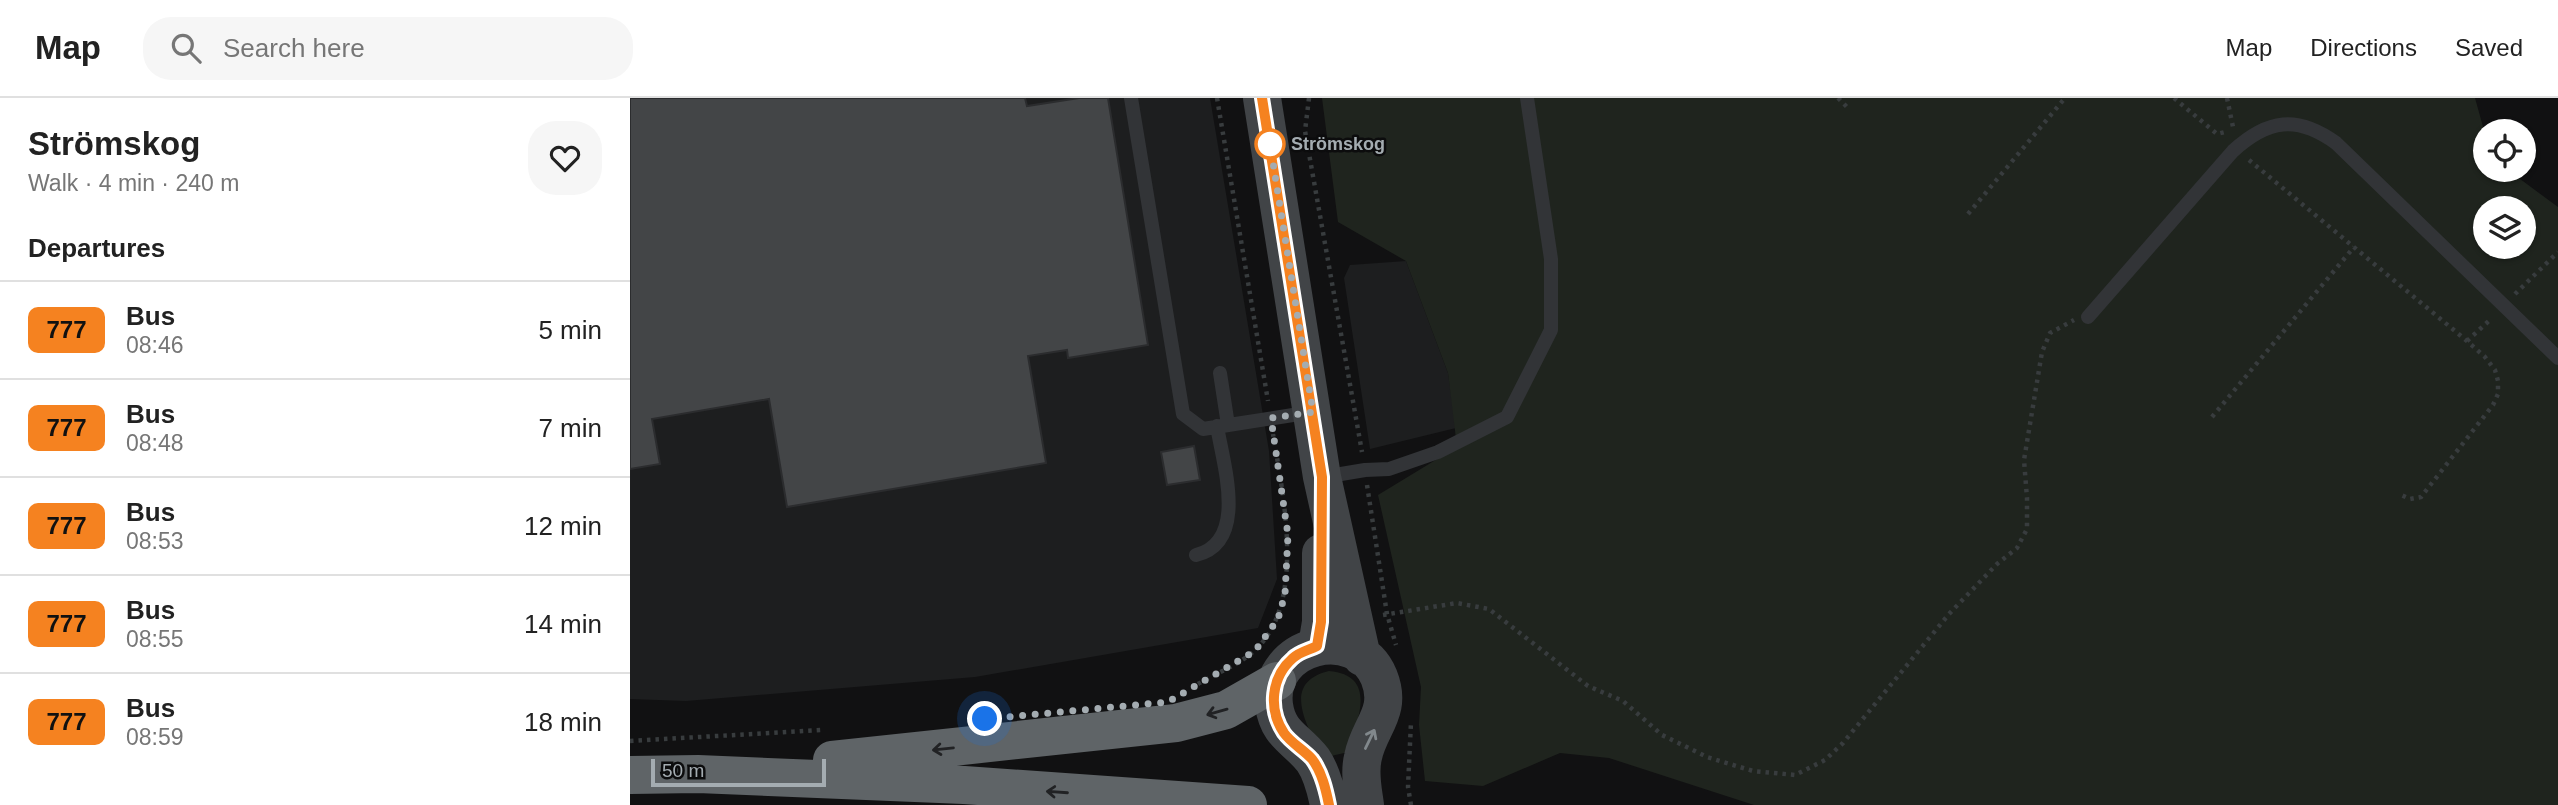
<!DOCTYPE html>
<html lang="en">
<head>
<meta charset="utf-8">
<style>
	body { margin:0; font-family:Arial,sans-serif; background:#f6f6f6; color:#222; height:100vh; display:flex; flex-direction:column; font-size:26px; white-space:nowrap }
	* { box-sizing:border-box; margin:0 }
	p { font-size:23px; color:#767676 }
	.icon { flex:none; width:38px; height:38px; fill:none; stroke:currentColor; stroke-width:2; stroke-linecap:round; stroke-linejoin:round }
	.map { position:relative; flex:1; overflow:hidden }
	.side { display:flex; flex-direction:column; background:#fff; width:630px }
	.side>* { flex:none }
	.badge { padding:0 14px; border-radius:10px; font-size:24px; line-height:46px }
	.tools { position:absolute; left:1843px; top:21px; display:grid; gap:14px }
	.tools a { display:grid; place-items:center; width:63px; height:63px; border-radius:50%; background:#fff; box-shadow:0 2px 5px #0004; font-size:35px }
	.scale { position:absolute; left:21px; bottom:18px; width:175px; box-sizing:border-box; padding-left:7px; border:4px solid #a4acb1; border-top:0; font-size:19px; line-height:24px; white-space:nowrap; color:#a4acb1; -webkit-text-stroke:5px #0c0c0d; paint-order:stroke }
	.you { position:absolute; width:35px; height:35px; margin:-18px; border:5px solid #fff; border-radius:50%; background:#1a73e8; box-shadow:0 0 0 10px #1a73e833 }
	.map>.badge { position:absolute; translate:-50% -50%; box-shadow:0 0 0 4px #fff }
	h2 { padding:0 28px; font-size:26px; line-height:63px }
	.round { display:grid; place-items:center; flex:none; width:74px; height:74px; border-radius:28px; background:#f6f6f6 }
	.headline { display:flex; align-items:center; justify-content:space-between; height:119px; padding:0 28px }
	h1 { font-size:33px; font-weight:700; line-height:52px }
	ul { padding:0; list-style:none }
	li { display:flex; align-items:center; gap:21px; height:98px; padding:0 28px; border-top:2px solid #e0e0e0 }
	li div { flex:1 }
	li b { display:block; font-size:26px }
	li em { font-style:normal }
	li .badge { min-width:77px; font-weight:700; text-align:center }
	header { display:flex; align-items:center; gap:42px; box-sizing:border-box; height:98px; padding:0 35px; background:#fff; border-bottom:2px solid #e0e0e0 }
	header strong { font-size:33px }
	nav { display:flex; gap:38px; margin-inline-start:auto; font-size:24px }
	.search { width:490px; height:63px; background:#f6f6f6; display:flex; align-items:center; gap:18px; box-sizing:border-box; padding:0 24px; border-radius:28px; color:#767676; font-size:26px }
	main { display:flex; flex:1; min-height:0 }
	.map>svg:first-child { display:block }
	.built { fill:#1d1e1f }
	.green { fill:#1f241e; fill-rule:evenodd }
	.building { fill:#434547; stroke:#2b2c2e; stroke-width:2 }
	.lines { fill:none; stroke-linecap:round; stroke-linejoin:round }
	.path { stroke:#383c3e; stroke-width:4.5; stroke-dasharray:3.5 5; stroke-linecap:butt }
	.service { stroke:#323437; stroke-width:14 }
	.secondary { stroke:#414447; stroke-width:38 }
	.motorway { stroke:#5f6467; stroke-width:38 }
	.oneway { stroke:#212224 }
	.oneway2 { stroke:#81888c }
	.line-casing { stroke:#fff; stroke-width:16 }
	.line { stroke:#f58220; stroke-width:10 }
	.walk { stroke:#a4acb1; stroke-width:7; stroke-dasharray:0 12.6 }
	.stop-dot { fill:#fff; stroke:#f58220; stroke-width:3.5 }
	.labels { text-anchor:middle; dominant-baseline:central; stroke-width:5; stroke-linejoin:round; paint-order:stroke }
	.stop-label { font-size:18px; font-weight:bold; fill:#a4acb1; stroke:#0c0c0d; text-anchor:start }
</style>
</head>
<body>
<header>
<strong>Map</strong>
<div class="search"><svg class="icon" aria-label="search" viewBox="0 0 24 24"><circle cx="10" cy="10" r="6"/><path d="M15 15l6 6"/></svg>Search here</div>
<nav><a>Map</a><a>Directions</a><a>Saved</a></nav>
</header>
<main>
<section class="side">
<div class="headline"><div><h1>Strömskog</h1><p>Walk · 4 min · 240 m</p></div><a class="round"><svg class="icon" aria-label="heart" viewBox="0 0 24 24"><path d="M12 20l-8-8c-3-5 5-10 8-4 3-6 11-1 8 4z"/></svg></a></div>
<h2>Departures</h2>
<ul>
<li><span class="badge" style="background:#f58220;color:#111">777</span><div><b>Bus</b><p>08:46</p></div><em>5 min</em></li>
<li><span class="badge" style="background:#f58220;color:#111">777</span><div><b>Bus</b><p>08:48</p></div><em>7 min</em></li>
<li><span class="badge" style="background:#f58220;color:#111">777</span><div><b>Bus</b><p>08:53</p></div><em>12 min</em></li>
<li><span class="badge" style="background:#f58220;color:#111">777</span><div><b>Bus</b><p>08:55</p></div><em>14 min</em></li>
<li><span class="badge" style="background:#f58220;color:#111">777</span><div><b>Bus</b><p>08:59</p></div><em>18 min</em></li>
</ul>
</section>
<div class="map">
<svg width="1928" height="707" viewBox="0 0 1928 707">
	<rect width="100%" height="100%" fill="#111112"/>
	<path class="built" d="M0,0H580L639,353L647,481L628,530L345,579L56,603L0,601Z
		M776,163L818,275L826,330L740,351L714,180L720,167Z"/>
	<path class="green" d="M692,0H1845L1855,36V72H1878L1928,109V707H1124L979,660L930,655L853,688L795,683L789,627L791,589L748,397L827,349L818,275L776,163L708,124ZM1855,110H1894V149H1855Z
		M699,573C747,577 729,621 718,650L714,655L701,658C697,655 691,652 687,649C682,644 680,635 678,629C667,603 666,581 699,573Z"/>
	<path class="building" d="M0,0H395L397,8L449,0H478L518,247L438,260L437,252L398,258L416,365L157,409L139,301L22,321L30,366L0,371Z
		M564,348L570,382L537,387L531,354Z"/>
	<g class="lines">
		<path class="path" d="M587,0L638,303
			M679,0L675,33L732,354
			M1208,0L1217,9
			M1544,0L1587,36L1595,34
			M1597,0L1603,29
			M1619,62L1837,243L1855,259L1865,272L1868,283V296L1863,307L1791,399L1780,401L1769,396
			M1338,116L1435,0
			M1885,196L1928,154
			M1837,243L1862,220
			M1582,319L1724,149
			M737,387L757,516L766,547
			M753,517L827,505L859,511L958,588L993,603L1032,637L1077,659L1123,673L1165,677L1195,662L1213,645L1319,516L1367,466L1387,450L1397,431V400L1394,362L1412,254L1420,235L1444,222
			M568,586C585,576 610,566 624,553C677,506 653,397 643,336
			M0,643L191,632
			M781,707L778,689L781,624"/>
		<path class="service" d="M501,0L553,316L573,331L682,314
			M1458,219L1603,53C1638,21 1667,17 1706,45L1928,260
			M590,275L598,327
			M693,379L735,372L759,371L808,354L877,319L921,232V161L897,0
			M566,457C619,444 593,366 587,328"/>
		<path class="secondary" d="M632,0L692,379L732,559
			M687,548L691,524V455
			M699,707C696,692 692,675 683,662C667,641 648,637 644,607C637,546 726,524 749,579C763,614 739,628 733,659C729,675 733,692 735,707"/>
		<path class="motorway" d="M202,662L546,625L596,612L647,583
			M0,677L68,676L334,687L618,707"/>
	</g>
	<defs><path id="oneway-shaft" d="M-6 0H5M1.5-3L5.5 0L1.5 3" fill="none" stroke-width="1.6" stroke-linecap="round" stroke-linejoin="round" transform="scale(1.75)"/></defs>
	<g class="oneway">
		<use href="#oneway-shaft" transform="translate(587 614) rotate(164)"/>
		<use href="#oneway-shaft" transform="translate(313 651) rotate(174)"/>
		<use href="#oneway-shaft" transform="translate(427 694) rotate(-176)"/>
	</g>
	<use class="oneway2" href="#oneway-shaft" transform="translate(740 641) rotate(-64)"/>
	<g class="lines">
		<g class="line-casing">
			<path id="line" d="M632,0L692,379L691,524L687,548C679,552 669,554 663,560C641,579 638,611 654,635C661,645 674,652 682,661C692,674 696,692 699,707"/>
		</g>
		<use href="#line" class="line"/>
		<path class="walk" d="M355,621L538,604L625,553L648,521L655,496L658,437L641,320L683,314L640,46"/>
	</g>
	<circle class="stop-dot" cx="640" cy="46" r="14"/>
	<g class="labels">
		<g class="stop-label">
			<text x="661" y="46">Strömskog</text>
		</g>
	</g>
</svg>
<div class="tools">
<a><svg class="icon" aria-label="locate" viewBox="0 0 24 24"><circle cx="12" cy="12" r="6"/><path d="M12 2v4M12 18v4M2 12h4M18 12h4"/></svg></a>
<a><svg class="icon" aria-label="layers" viewBox="0 0 24 24"><path d="M12 4l9 5-9 5-9-5zM3 14l9 5 9-5"/></svg></a>
</div>
<div class="scale">50 m</div>
<div class="you" style="left:355px;top:621px"></div>
</div>
</main>
</body>
</html>
